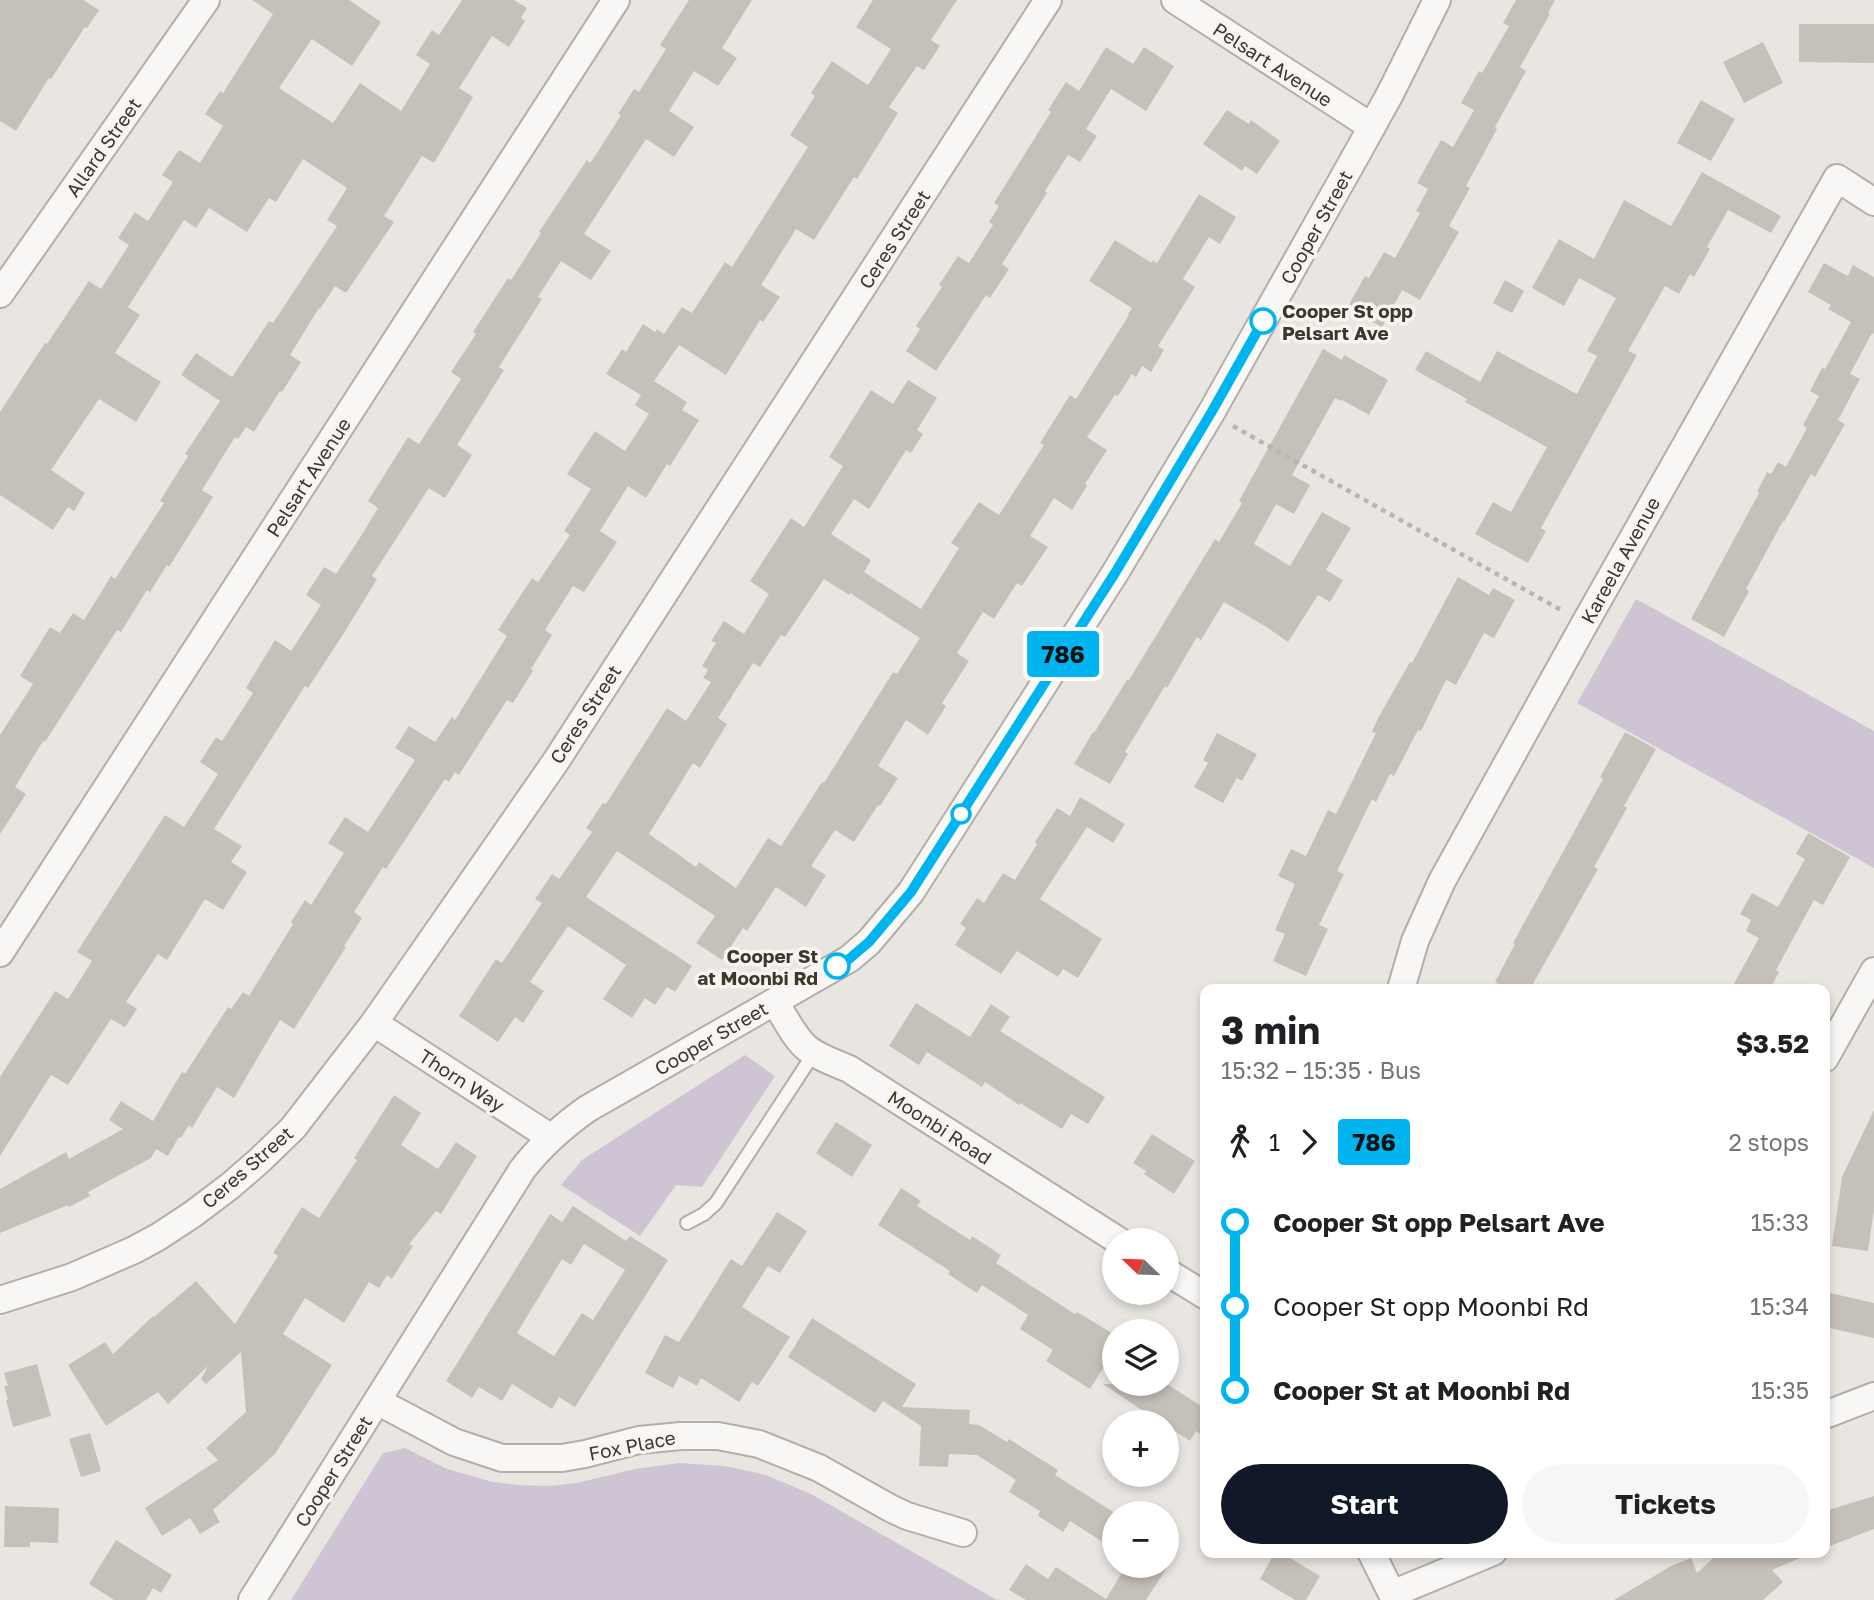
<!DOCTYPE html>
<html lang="en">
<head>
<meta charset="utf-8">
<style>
	body { margin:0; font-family:"Golos Text",sans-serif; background:#f6f6f6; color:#202124; height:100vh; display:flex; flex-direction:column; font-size:26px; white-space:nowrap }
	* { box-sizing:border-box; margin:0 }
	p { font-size:23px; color:#757577 }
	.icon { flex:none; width:38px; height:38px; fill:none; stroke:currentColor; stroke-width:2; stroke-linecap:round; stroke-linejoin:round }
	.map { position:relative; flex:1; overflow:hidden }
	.side { position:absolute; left:1200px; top:984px; width:630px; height:574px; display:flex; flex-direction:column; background:#fff; border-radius:14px; box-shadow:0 4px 10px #0003 }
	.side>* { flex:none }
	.badge { padding:0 14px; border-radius:5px; font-size:24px; line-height:46px }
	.needle { width:46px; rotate:293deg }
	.buttons { position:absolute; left:1102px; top:1228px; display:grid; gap:14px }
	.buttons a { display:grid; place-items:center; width:77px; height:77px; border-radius:50%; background:#fff; box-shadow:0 4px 10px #0003; font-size:35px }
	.map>.badge { position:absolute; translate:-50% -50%; box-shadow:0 0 0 4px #fff }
	.legs { display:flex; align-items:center; gap:10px; height:77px; padding:0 21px; font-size:23px }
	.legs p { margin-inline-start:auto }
	.head { display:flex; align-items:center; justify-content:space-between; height:119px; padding:0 21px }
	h1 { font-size:38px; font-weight:700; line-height:52px }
	.cta { display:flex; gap:14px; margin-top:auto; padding:14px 21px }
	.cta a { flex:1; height:80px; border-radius:42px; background:#111827; color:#fff; font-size:28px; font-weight:700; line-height:80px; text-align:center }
	.cta a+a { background:#f6f6f6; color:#202124 }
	ul { padding:0 21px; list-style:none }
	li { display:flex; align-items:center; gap:24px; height:84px; font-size:26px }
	li i { display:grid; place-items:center; width:10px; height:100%; margin:0 9px; background:currentColor }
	li i::after { content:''; width:18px; height:18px; margin:-9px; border:5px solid; border-radius:50%; background:#fff }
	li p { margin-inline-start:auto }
	li:first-child i { background:linear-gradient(#0000 50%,currentColor 0) }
	li:last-child i { background:linear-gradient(currentColor 50%,#0000 0) }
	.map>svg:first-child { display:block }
	.green { fill:#cec4d3 }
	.building { fill:#c6c0ba; fill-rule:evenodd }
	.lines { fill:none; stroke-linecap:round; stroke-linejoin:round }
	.lane-casing { stroke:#b3aea8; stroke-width:16 }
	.street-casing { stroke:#b3aea8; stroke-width:30 }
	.path { stroke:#b9b6b1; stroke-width:4.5; stroke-dasharray:5 5; stroke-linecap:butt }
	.lane { stroke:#f8f7f5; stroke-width:12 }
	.street { stroke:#f8f7f5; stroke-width:26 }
	.line-1-casing { stroke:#fff; stroke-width:16 }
	.line-1 { stroke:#00b5ef; stroke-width:10 }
	.stop-1-dot { fill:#fff; stroke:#00b5ef; stroke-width:3.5 }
	.labels { text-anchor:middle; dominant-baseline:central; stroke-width:7; stroke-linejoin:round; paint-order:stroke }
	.street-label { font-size:19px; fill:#40372c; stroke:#f7f4f2 }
	.stop-label { font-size:19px; font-weight:bold; fill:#40372c; stroke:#f7f4f2; text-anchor:start }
</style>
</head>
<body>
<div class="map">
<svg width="1874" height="1600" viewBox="0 0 1874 1600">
	<rect width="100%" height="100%" fill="#e9e6e2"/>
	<path class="green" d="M1636,599L1874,731V868L1577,703Z
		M745,1055L775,1076L702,1187L676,1185L640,1236L561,1185L582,1160Z
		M405,1448L447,1469L493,1482L518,1485L548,1486L577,1483L635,1469L679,1463L725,1466L766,1475L811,1494L997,1600H291L383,1453Z"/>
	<path class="building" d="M0,0H83L99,10L87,28L85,27L51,79L49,78L16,131L0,121Z
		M252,0H349L381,22L352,66L312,39L279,88L333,123L360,83L401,111L430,64L416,55L432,30L439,35L462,0H514L527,8L521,18L525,21L509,47L492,36L459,88L473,97L434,163L422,156L384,216L394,222L346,293L335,286L320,309L319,308L290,355L301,362L282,392L280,391L254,432L246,427L238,439L235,437L202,490L213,497L169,567L167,565L150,592L147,590L121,632L117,630L45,742L43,741L15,787L26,794L0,834V735L33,684L20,676L50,627L60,633L73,613L84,620L111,576L115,579L164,503L160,501L188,456L185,454L220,401L181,375L196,353L232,377L269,321L273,323L337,226L327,220L347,188L303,159L276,202L269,198L247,232L209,208L196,228L184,220L128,307L140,315L115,353L161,382L136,422L99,399L51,470L85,493L74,511L68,507L53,530L0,495V412L45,343L47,344L89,281L101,289L129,245L118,238L135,212L148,221L173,182L162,175L179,150L200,163L223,126L205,114L220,91L223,93L273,14Z
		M689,0H752L722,48L737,58L718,86L694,71L669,111L694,127L674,157L646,139L584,234L611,251L591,280L561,261L538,297L542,299L499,367L504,370L457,445L472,455L445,498L429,488L372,576L377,579L344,633L308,688L305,686L214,829L242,846L231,862L247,872L223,910L205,899L167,960L158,954L126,1002L137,1009L125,1027L111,1019L68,1085L51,1075L0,1156V1077L55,991L68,999L92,961L77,952L165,815L184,827L218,774L200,762L216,737L222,741L253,693L246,688L275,640L291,651L321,605L306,595L324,567L336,574L363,533L378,508L368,501L408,437L419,444L461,379L451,372L476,334L473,332L508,278L511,280L541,233L539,232L587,160L590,163L597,153L621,115L618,114L634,89L639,92L666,49L660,45Z
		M873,0H957L931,40L940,46L924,70L917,66L889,107L898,113L857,179L854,177L814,240L796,229L761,285L780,297L763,322L760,320L726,375L679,345L654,381L687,402L682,410L699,420L670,466L667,464L646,498L628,486L600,531L617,542L584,592L573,586L545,630L552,635L531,669L533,671L513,703L507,700L459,775L455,772L449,782L445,779L386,869L383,867L354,912L362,918L344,946L346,947L294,1029L280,1020L234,1098L217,1087L192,1128L189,1125L181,1138L179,1137L168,1156L156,1149L151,1158L88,1192L90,1196L69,1207L68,1205L0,1233V1189L66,1152L69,1159L123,1129L109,1120L121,1101L153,1121L182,1072L185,1074L228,1007L231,1009L243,992L249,996L293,924L291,922L305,900L311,905L344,853L328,843L345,817L368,832L415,760L395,748L409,726L435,742L452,717L455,720L507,636L498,630L532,578L538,582L570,535L564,531L591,489L567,474L595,431L625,451L649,414L635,405L641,395L606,374L622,349L626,352L643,324L655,332L657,329L664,334L682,307L692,313L725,262L732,267L808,147L790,135L815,96L811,93L832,61L868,85L891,49L856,27Z
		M1516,0H1555L1548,13L1550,14L1520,67L1526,71L1495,127L1497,129L1466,186L1470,188L1449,226L1459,232L1420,300L1402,290L1382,327L1347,308L1365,276L1369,278L1384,252L1395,258L1420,213L1416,211L1428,189L1417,183L1441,140L1453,147L1474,110L1461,103L1479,71L1482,73L1509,26L1503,23Z
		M1799,24H1874V63L1799,62Z
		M1763,42L1783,83L1744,103L1723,62Z
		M1106,47L1133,64L1144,47L1174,66L1146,111L1111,89L1086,129L1097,136L1080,162L1068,155L1045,191L1047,193L1002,264L1009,269L990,298L986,295L936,371L906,351L920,329L916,326L942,287L939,285L958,256L969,263L993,225L989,222L999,206L994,203L1051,112L1048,110L1066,82L1079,91Z
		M1701,100L1735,119L1711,161L1677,143Z
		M1227,110L1249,124L1251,120L1280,141L1257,174L1245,166L1242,171L1203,144Z
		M1702,172L1781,216L1771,233L1728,210L1707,247L1710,249L1694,277L1690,274L1679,294L1665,286L1628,351L1637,355L1541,528L1546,531L1528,563L1475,534L1493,502L1511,512L1547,447L1465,402L1467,399L1415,370L1426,351L1480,382L1497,351L1577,394L1597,356L1587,351L1616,298L1579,278L1564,306L1532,288L1559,239L1594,259L1624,200L1671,226Z
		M1199,194L1236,217L1220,244L1209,237L1183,279L1195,287L1158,346L1164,350L1151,372L1142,366L1136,377L1132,374L1118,396L1115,395L1087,437L1107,450L1085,484L1087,486L1072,510L1054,498L1030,536L1048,547L1022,586L1017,583L994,619L983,612L957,653L969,661L942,703L946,706L928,735L906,720L878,766L898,778L880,806L878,805L854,842L835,830L811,866L826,875L806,907L776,887L747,931L743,928L722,960L696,943L715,916L617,851L586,897L692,966L675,992L667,987L655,1005L645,998L632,1018L603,999L626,965L568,926L530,982L544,991L523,1023L515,1017L498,1042L459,1016L496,959L502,963L542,903L535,899L552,874L559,879L592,832L586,828L603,803L606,804L667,708L686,721L711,682L703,678L708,670L702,666L716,643L711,641L724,621L744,634L769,594L750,581L791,518L804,527L843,466L829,457L871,390L893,404L908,380L937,398L917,430L923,434L911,453L906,450L869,509L854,499L831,534L871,560L864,572L921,609L959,548L951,543L979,502L999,515L1044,445L1040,443L1070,395L1076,399L1129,315L1128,314L1132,308L1089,281L1115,240L1152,263L1153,260L1157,263ZM824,579L849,595L850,593L920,638L897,674L893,672L824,783L822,782L781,846L768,838L736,888L699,862L696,867L649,834L693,763L700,768L727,724L718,718L753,663L760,667L781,635L785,637Z
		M1824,263L1848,276L1853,265L1874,277V334L1872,333L1850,374L1860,379L1838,420L1845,424L1815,477L1811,474L1784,522L1783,521L1746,589L1749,591L1724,637L1691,619L1759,493L1757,492L1767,472L1771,474L1778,462L1786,467L1807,428L1803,425L1819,396L1810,391L1822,368L1825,369L1851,322L1828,309L1831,305L1808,292Z
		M1505,280L1524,291L1512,313L1493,303Z
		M1323,349L1342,360L1344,355L1388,380L1369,415L1342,400L1340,401L1335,398L1292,475L1310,485L1294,514L1276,504L1254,544L1290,566L1322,512L1351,528L1326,570L1343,580L1330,602L1318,595L1288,642L1268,628L1224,602L1201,640L1197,637L1167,688L1165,686L1125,752L1128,754L1110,784L1074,764L1093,732L1094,733L1127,680H1129L1215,539L1219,542L1242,503L1239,501Z
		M1458,577L1489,595L1493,588L1515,600L1494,638L1484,633L1456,685L1446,680L1421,731L1418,730L1394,776L1390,774L1376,802L1372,799L1337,871L1344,874L1319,925L1328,929L1306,976L1273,961L1285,934L1275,930L1295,884L1278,876L1291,849L1306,856L1328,810L1336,814L1376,733L1372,732L1378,718L1410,662L1412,663Z
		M1625,732L1656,749L1624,806L1627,808L1594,867L1598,869L1530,989H1507L1495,982L1515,944L1513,943L1603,779L1600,777Z
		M1217,733L1257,754L1242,781L1237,778L1223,803L1194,787L1208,763L1203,760Z
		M1080,797L1125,824L1113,843L1087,827L1040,899L1102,939L1078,978L1063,969L1058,977L1017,951L1001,974L955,945L966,928L960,924L977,898L984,903L1003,873L1015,880L1037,844L1035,842L1057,808L1070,816Z
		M1808,833L1850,857L1823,905L1814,900L1776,970L1779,972L1770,989H1731L1759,938L1746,931L1751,920L1740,914L1752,893L1778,907L1805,859L1796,854Z
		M916,1003L970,1037L991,1004L1010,1017L1000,1031L1105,1097L1088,1124L1071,1114L1062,1129L1020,1103L1019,1105L985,1082L982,1087L927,1052L919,1065L889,1046Z
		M394,1095L421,1113L401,1145L438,1169L456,1142L477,1156L441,1214L436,1211L409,1244L413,1246L392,1279L387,1275L379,1288L369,1282L344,1323L305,1298L283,1334L332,1365L275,1454L213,1510L220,1522L200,1534L190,1518L162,1536L145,1508L218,1460L206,1448L246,1412L241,1352L206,1384L201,1379L208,1366L168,1404L158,1392L106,1426L68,1365L105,1342L113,1354L153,1316L154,1317L196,1281L235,1324L278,1256L273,1253L302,1207L319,1218L357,1160L354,1158Z
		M1874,1110V1210L1868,1251L1832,1246L1842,1177Z
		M836,1122L872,1145L852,1177L816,1153Z
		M1152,1134L1195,1161L1174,1194L1144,1174L1146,1171L1133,1163Z
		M901,1188L921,1201L917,1206L970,1240L972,1236L1001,1255L996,1263L1075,1314L1077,1312L1115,1335V1349L1090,1389L1046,1361L1053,1350L1020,1329L1028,1315L982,1285L977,1293L948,1274L950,1271L878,1225Z
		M573,1206L626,1241L630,1236L668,1260L575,1407L559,1397L552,1409L512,1384L502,1401L479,1387L472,1398L446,1381L550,1214L562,1222ZM584,1244L625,1270L593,1320L582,1313L554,1356L517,1333L562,1259L571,1265Z
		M777,1212L807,1231L780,1273L768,1266L742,1307L790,1337L758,1386L752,1382L739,1402L701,1378L697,1386L679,1376L673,1388L645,1373L665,1335L679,1342L731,1259L742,1266Z
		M1830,1293L1874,1303V1338L1825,1327V1314Z
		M812,1318L916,1384L902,1407L970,1410L969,1424L979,1425L1007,1442L1009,1439L1058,1470L1055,1475L1115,1513V1550L1070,1521L1063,1532L1038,1516L1040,1511L1009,1492L1016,1480L977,1455L949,1454L948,1467L919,1466L921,1426L883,1401L875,1413L788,1357Z
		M37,1364L51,1416L13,1427L6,1400H8L4,1386H8L4,1373Z
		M1103,1384H1167L1206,1409V1438L1196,1431L1190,1441L1167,1426V1423H1161Z
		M90,1433L101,1471L81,1477L69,1439Z
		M1874,1496V1529L1825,1548V1511Z
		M5,1506L59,1508L58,1543L30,1542V1547H4Z
		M116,1540L172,1575L161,1593L153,1588L146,1600H114L89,1584Z
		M1275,1552H1280L1320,1576L1306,1600H1295L1260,1579Z
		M1720,1552L1812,1553L1772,1570L1783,1582L1763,1600H1614L1671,1566L1691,1558L1697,1573Z
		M1026,1564L1048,1579L1056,1567L1106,1599L1126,1566H1168L1146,1600H1026L1009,1590Z"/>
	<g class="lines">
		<g class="lane-casing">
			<path id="lane" d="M687,1223L704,1214L716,1203L814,1053"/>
		</g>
		<g class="street-casing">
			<path id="street" d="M1175,0L1372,127
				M0,294L206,0
				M0,953L616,0
				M1401,989L1415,941L1442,881L1585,623L1837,178L1874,202
				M775,1002C784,1016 795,1039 808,1049C820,1058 835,1063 849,1069L1119,1241
				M374,1023L550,1137
				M1825,1058L1874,971
				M1167,1272L1206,1296
				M0,1300L72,1277L134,1250L158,1237L193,1214L230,1186L260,1160L293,1128L374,1023L556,761L1048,0
				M377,1401L454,1442L502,1458H562L585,1454L639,1440L681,1436H718L759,1444L819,1468L890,1508L907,1516L963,1533
				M1825,1415L1874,1396
				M1371,1552L1392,1594
				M1392,1594L1493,1552
				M252,1600L522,1170C541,1145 562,1127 587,1109L849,959L869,942L911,892L1115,573L1211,413L1359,150L1390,94L1437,0"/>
		</g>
		<path class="path" d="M1233,426L1561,610"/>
		<use href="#lane" class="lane"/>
		<use href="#street" class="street"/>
	</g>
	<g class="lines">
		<g class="line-1-casing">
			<path id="line-1" d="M837,966L849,959L869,942L911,892L1115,573L1211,413L1263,321"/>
		</g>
		<use href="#line-1" class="line-1"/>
	</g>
	<g class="stop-1-dot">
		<circle cx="1263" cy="321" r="12"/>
		<circle cx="961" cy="814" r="9"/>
		<circle cx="837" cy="966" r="12"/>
	</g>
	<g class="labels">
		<g class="street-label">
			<text transform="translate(1273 64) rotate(33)">Pelsart Avenue</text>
			<text transform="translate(103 147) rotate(-55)">Allard Street</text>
			<text transform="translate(1316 227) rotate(-61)">Cooper Street</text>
			<text transform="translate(894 239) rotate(-57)">Ceres Street</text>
			<text transform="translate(308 477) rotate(-57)">Pelsart Avenue</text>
			<text transform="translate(1620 560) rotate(-61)">Kareela Avenue</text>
			<text transform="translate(585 714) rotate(-57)">Ceres Street</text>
			<text transform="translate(711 1038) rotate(-30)">Cooper Street</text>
			<text transform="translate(462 1080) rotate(33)">Thorn Way</text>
			<text transform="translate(940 1127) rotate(33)">Moonbi Road</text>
			<text transform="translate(247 1167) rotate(-41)">Ceres Street</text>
			<text transform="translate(632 1445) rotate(-11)">Fox Place</text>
			<text transform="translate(333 1471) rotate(-58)">Cooper Street</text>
		</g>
		<g class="stop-label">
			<text x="1282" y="310">Cooper St opp<tspan x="1282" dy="22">Pelsart Ave</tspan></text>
			<text x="818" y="955" text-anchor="end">Cooper St<tspan x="818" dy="22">at Moonbi Rd</tspan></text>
		</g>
	</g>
</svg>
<div class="buttons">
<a><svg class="needle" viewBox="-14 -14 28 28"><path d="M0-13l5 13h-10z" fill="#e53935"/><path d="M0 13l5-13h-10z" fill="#757577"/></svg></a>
<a><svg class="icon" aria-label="layers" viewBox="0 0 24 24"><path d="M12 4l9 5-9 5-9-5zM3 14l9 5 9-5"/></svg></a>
<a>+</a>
<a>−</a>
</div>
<b class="badge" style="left:1063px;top:654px;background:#00b5ef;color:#111">786</b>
<section class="side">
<div class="head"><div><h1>3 min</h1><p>15:32 – 15:35 · Bus</p></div><b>$3.52</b></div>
<div class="legs"><svg class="icon" aria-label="walk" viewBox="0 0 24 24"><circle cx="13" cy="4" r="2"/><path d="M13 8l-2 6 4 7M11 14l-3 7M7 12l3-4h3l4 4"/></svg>1<svg class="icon" aria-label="forward" viewBox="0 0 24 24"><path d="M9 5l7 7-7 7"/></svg><b class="badge" style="background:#00b5ef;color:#111">786</b><p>2 stops</p></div>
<ul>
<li><i style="color:#00b5ef"></i><b>Cooper St opp Pelsart Ave</b><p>15:33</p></li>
<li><i style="color:#00b5ef"></i><span>Cooper St opp Moonbi Rd</span><p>15:34</p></li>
<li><i style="color:#00b5ef"></i><b>Cooper St at Moonbi Rd</b><p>15:35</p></li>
</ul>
<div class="cta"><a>Start</a><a>Tickets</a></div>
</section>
</div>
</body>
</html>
